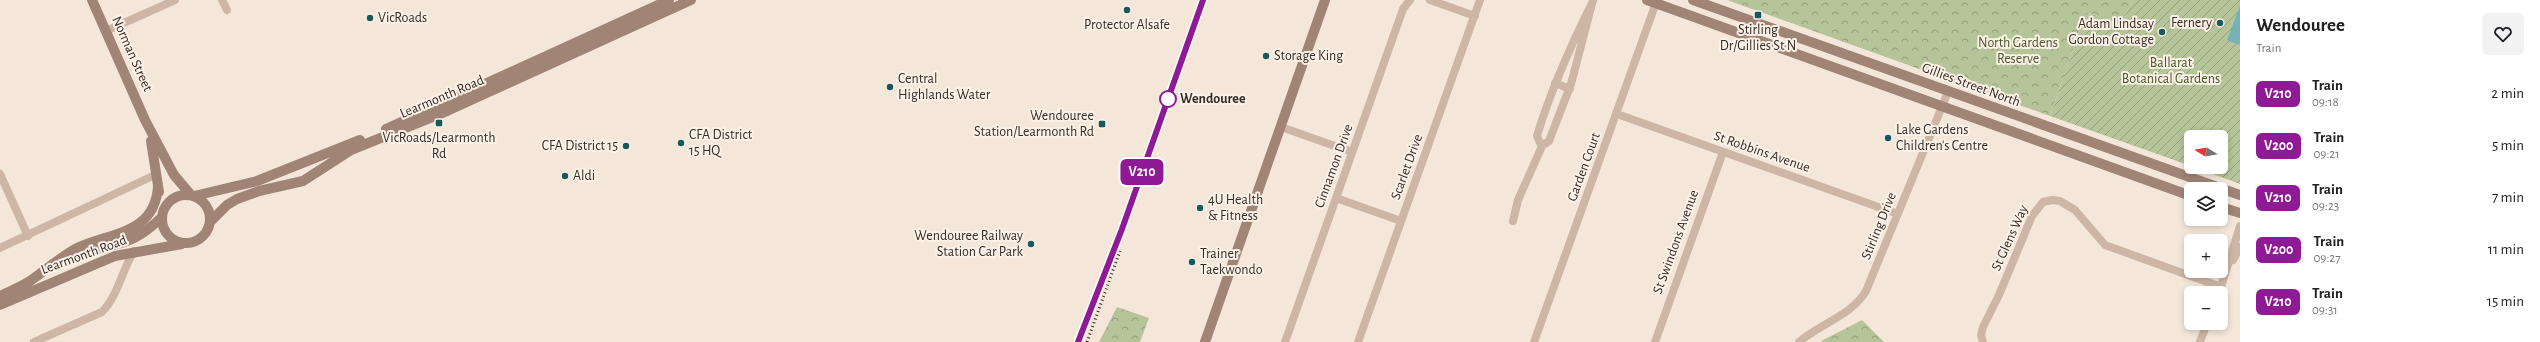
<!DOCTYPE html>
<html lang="en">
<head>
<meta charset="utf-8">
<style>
	body { margin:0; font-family:"Alegreya Sans",sans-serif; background:#f2f2f2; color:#202124; height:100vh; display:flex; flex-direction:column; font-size:15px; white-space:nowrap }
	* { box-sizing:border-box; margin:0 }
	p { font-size:13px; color:#757577 }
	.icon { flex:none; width:22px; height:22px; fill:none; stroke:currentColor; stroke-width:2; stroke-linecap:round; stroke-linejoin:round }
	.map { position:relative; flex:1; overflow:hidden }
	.drawer { display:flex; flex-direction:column; background:#fff; width:300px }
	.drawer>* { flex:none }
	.badge { padding:0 8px; border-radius:6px; font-size:14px; line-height:26px }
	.needle { width:26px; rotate:281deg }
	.fabs { position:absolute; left:2184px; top:130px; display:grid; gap:8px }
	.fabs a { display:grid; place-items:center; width:44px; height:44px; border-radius:6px; background:#fff; box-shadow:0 2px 6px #0003; font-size:20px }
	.map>.badge { position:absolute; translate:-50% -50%; box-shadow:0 0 0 2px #fff }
	.round { display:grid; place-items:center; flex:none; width:42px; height:42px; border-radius:6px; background:#f2f2f2 }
	.summary { display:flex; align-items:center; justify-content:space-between; height:68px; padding:0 16px }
	h1 { font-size:19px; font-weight:700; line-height:30px }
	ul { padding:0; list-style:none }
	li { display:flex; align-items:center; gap:12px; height:52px; padding:0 16px }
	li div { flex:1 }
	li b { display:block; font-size:15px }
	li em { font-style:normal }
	li .badge { min-width:44px; font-weight:700; text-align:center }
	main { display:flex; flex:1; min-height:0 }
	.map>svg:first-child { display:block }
	.forest { fill:url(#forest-crowns) }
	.garden { fill:url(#garden-furrows) }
	.water { fill:#77b1b3 }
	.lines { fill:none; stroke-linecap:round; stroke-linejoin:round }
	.minor { stroke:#cdb6a5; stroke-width:8 }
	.secondary { stroke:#a08576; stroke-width:10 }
	.rail { stroke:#382c27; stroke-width:3; stroke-dasharray:1 3; stroke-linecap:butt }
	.line-casing { stroke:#fff; stroke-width:9 }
	.line { stroke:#8f1a95; stroke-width:6 }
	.poi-dot { fill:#19595d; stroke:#fbf1e7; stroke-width:1.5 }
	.stop-dot { fill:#fff; stroke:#8f1a95; stroke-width:2 }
	.labels { text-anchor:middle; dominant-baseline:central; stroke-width:4; stroke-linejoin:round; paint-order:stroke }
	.poi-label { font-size:14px; fill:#382c27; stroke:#fbf1e7; text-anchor:start }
	.park-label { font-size:14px; fill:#475829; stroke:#fbf1e7 }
	.street-label { font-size:14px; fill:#382c27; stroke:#fbf1e7 }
	.stop-label { font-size:14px; font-weight:bold; fill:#382c27; stroke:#fbf1e7; text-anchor:start }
</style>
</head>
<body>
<main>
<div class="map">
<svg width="2240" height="342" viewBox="0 0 2240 342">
	<defs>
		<pattern id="forest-crowns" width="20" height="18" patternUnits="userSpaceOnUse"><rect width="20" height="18" fill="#b6c499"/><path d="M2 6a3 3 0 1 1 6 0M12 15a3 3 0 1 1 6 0" fill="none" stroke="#959f7d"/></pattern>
		<pattern id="garden-furrows" width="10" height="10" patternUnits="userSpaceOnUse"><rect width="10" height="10" fill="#b6c499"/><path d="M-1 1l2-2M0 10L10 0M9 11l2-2" fill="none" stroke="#959f7d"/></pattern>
	</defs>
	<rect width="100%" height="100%" fill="#f4e7da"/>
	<path class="forest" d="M1727,0H2133L2120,23L2086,12L2050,116Z
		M1117,307L1149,318L1140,342H1099Z
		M1862,320L1884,342H1821L1823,340Z"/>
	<path class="garden" d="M2133,0H2240V184L2194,167H2221V137H2191V166L2050,116L2086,12L2120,23Z"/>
	<path class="water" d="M2240,6V42L2239,45L2227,40Z"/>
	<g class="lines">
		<path class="minor" d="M222,0L227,10
			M1430,0L1475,16
			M1593,1C1571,45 1551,89 1537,136L1540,143L1545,144L1549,141L1571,84L1593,0
			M106,31L175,0
			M1555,83L1570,89
			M1617,114L1898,214
			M1281,127L1352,152
			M0,174L28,236
			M1336,198L1401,221
			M1513,221L1518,200L1543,144
			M0,248L157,174
			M2233,260L2240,247
			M2219,293L2240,226
			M34,342L102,312C118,296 122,270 134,251
			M1285,342L1403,9L1410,0
			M1358,342L1480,0
			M1534,342L1657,0
			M1655,342L1723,152
			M1799,342C1821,323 1851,316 1866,291L1948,92
			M1983,342L1981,336L1983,327L1999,295L2032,216L2043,202L2052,200L2060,201L2075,210L2105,245L2221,287
			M2200,342L2207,323"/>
		<path class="secondary" d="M92,0L145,120L174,175L191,195
			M1647,0L2191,196
			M1693,0L2240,195
			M386,129L669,0
			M151,141L159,192
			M162 219a24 24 0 1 1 48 0a24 24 0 1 1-48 0Z
			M194,196L257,181L360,140
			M2221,207L2240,213
			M210,222L227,205L237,199L259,191L303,181L351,150L447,111L691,0
			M85,253C122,241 132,246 162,217
			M0,296C10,291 21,287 30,281C45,271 59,258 75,249C108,232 155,236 158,186
			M0,305L115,256L182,244
			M1205,342L1325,0"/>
		<path class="rail" d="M1078,342L1122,229L1203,0
			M1087,342L1120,251"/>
	</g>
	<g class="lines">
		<g class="line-casing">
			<path id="line" d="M1078,342L1122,229L1203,0"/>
		</g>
		<use href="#line" class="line"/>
	</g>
	<g class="poi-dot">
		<circle cx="1127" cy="10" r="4"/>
		<rect x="1754" y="11" width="8" height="8" rx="2"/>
		<circle cx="370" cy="18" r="4"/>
		<circle cx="2220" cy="23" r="4"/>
		<circle cx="2162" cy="32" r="4"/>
		<circle cx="1266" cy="56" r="4"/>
		<circle cx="890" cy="87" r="4"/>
		<rect x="435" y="119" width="8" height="8" rx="2"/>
		<rect x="1098" y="120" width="8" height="8" rx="2"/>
		<circle cx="1888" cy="138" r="4"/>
		<circle cx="681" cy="143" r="4"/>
		<circle cx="626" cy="146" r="4"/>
		<circle cx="565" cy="176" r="4"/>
		<circle cx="1200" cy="208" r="4"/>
		<circle cx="1031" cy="244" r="4"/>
		<circle cx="1192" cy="262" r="4"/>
	</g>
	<circle class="stop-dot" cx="1168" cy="99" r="8"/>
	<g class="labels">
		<g class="poi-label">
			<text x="378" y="18">VicRoads</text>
			<text x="2212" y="23" text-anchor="end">Fernery</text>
			<text x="2154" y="24" text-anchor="end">Adam Lindsay<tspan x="2154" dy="16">Gordon Cottage</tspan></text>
			<text x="1127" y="25" text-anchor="middle">Protector Alsafe</text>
			<text x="1758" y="30" text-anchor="middle">Stirling<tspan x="1758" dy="16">Dr/Gillies St N</tspan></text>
			<text x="1274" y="56">Storage King</text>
			<text x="898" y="79">Central<tspan x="898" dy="16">Highlands Water</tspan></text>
			<text x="1094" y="116" text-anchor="end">Wendouree<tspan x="1094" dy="16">Station/Learmonth Rd</tspan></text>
			<text x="1896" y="130">Lake Gardens<tspan x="1896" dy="16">Children's Centre</tspan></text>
			<text x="689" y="135">CFA District<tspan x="689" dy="16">15 HQ</tspan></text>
			<text x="439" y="138" text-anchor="middle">VicRoads/Learmonth<tspan x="439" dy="16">Rd</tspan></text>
			<text x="618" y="146" text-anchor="end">CFA District 15</text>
			<text x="573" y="176">Aldi</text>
			<text x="1208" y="200">4U Health<tspan x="1208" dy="16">&amp; Fitness</tspan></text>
			<text x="1023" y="236" text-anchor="end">Wendouree Railway<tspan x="1023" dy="16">Station Car Park</tspan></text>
			<text x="1200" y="254">Trainer<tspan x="1200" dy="16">Taekwondo</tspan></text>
		</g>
		<g class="park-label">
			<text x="2018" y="43">North Gardens<tspan x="2018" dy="16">Reserve</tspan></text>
			<text x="2171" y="63">Ballarat<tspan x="2171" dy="16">Botanical Gardens</tspan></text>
		</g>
		<g class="street-label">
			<text transform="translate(132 54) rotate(66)">Norman Street</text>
			<text transform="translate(1971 85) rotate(20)">Gillies Street North</text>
			<text transform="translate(442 97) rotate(-23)">Learmonth Road</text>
			<text transform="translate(1762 152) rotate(19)">St Robbins Avenue</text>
			<text transform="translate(1334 166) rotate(-70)">Cinnamon Drive</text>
			<text transform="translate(1407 167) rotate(-70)">Scarlet Drive</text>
			<text transform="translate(1584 167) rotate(-70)">Garden Court</text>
			<text transform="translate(1879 226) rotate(-68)">Stirling Drive</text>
			<text transform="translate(2010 238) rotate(-66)">St Glens Way</text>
			<text transform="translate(1676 242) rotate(-70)">St Swindons Avenue</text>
			<text transform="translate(84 255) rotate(-20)">Learmonth Road</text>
		</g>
		<g class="stop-label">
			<text x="1180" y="99">Wendouree</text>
		</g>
	</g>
</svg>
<div class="fabs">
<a><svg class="needle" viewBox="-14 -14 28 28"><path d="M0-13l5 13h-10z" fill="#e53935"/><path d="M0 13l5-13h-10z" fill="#757577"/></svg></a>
<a><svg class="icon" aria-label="layers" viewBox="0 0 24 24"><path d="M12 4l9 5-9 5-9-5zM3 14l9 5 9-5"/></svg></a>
<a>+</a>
<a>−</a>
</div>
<b class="badge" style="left:1142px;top:172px;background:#8f1a95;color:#fff">V210</b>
</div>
<section class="drawer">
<div class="summary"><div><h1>Wendouree</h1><p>Train</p></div><a class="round"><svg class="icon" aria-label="heart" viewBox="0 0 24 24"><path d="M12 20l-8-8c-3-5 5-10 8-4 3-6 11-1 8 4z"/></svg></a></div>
<ul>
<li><span class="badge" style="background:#8f1a95;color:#fff">V210</span><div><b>Train</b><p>09:18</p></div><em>2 min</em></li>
<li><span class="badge" style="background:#8f1a95;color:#fff">V200</span><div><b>Train</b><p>09:21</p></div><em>5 min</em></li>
<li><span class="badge" style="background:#8f1a95;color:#fff">V210</span><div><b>Train</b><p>09:23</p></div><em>7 min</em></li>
<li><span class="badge" style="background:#8f1a95;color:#fff">V200</span><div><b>Train</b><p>09:27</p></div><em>11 min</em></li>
<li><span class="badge" style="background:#8f1a95;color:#fff">V210</span><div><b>Train</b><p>09:31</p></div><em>15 min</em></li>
</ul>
</section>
</main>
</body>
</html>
